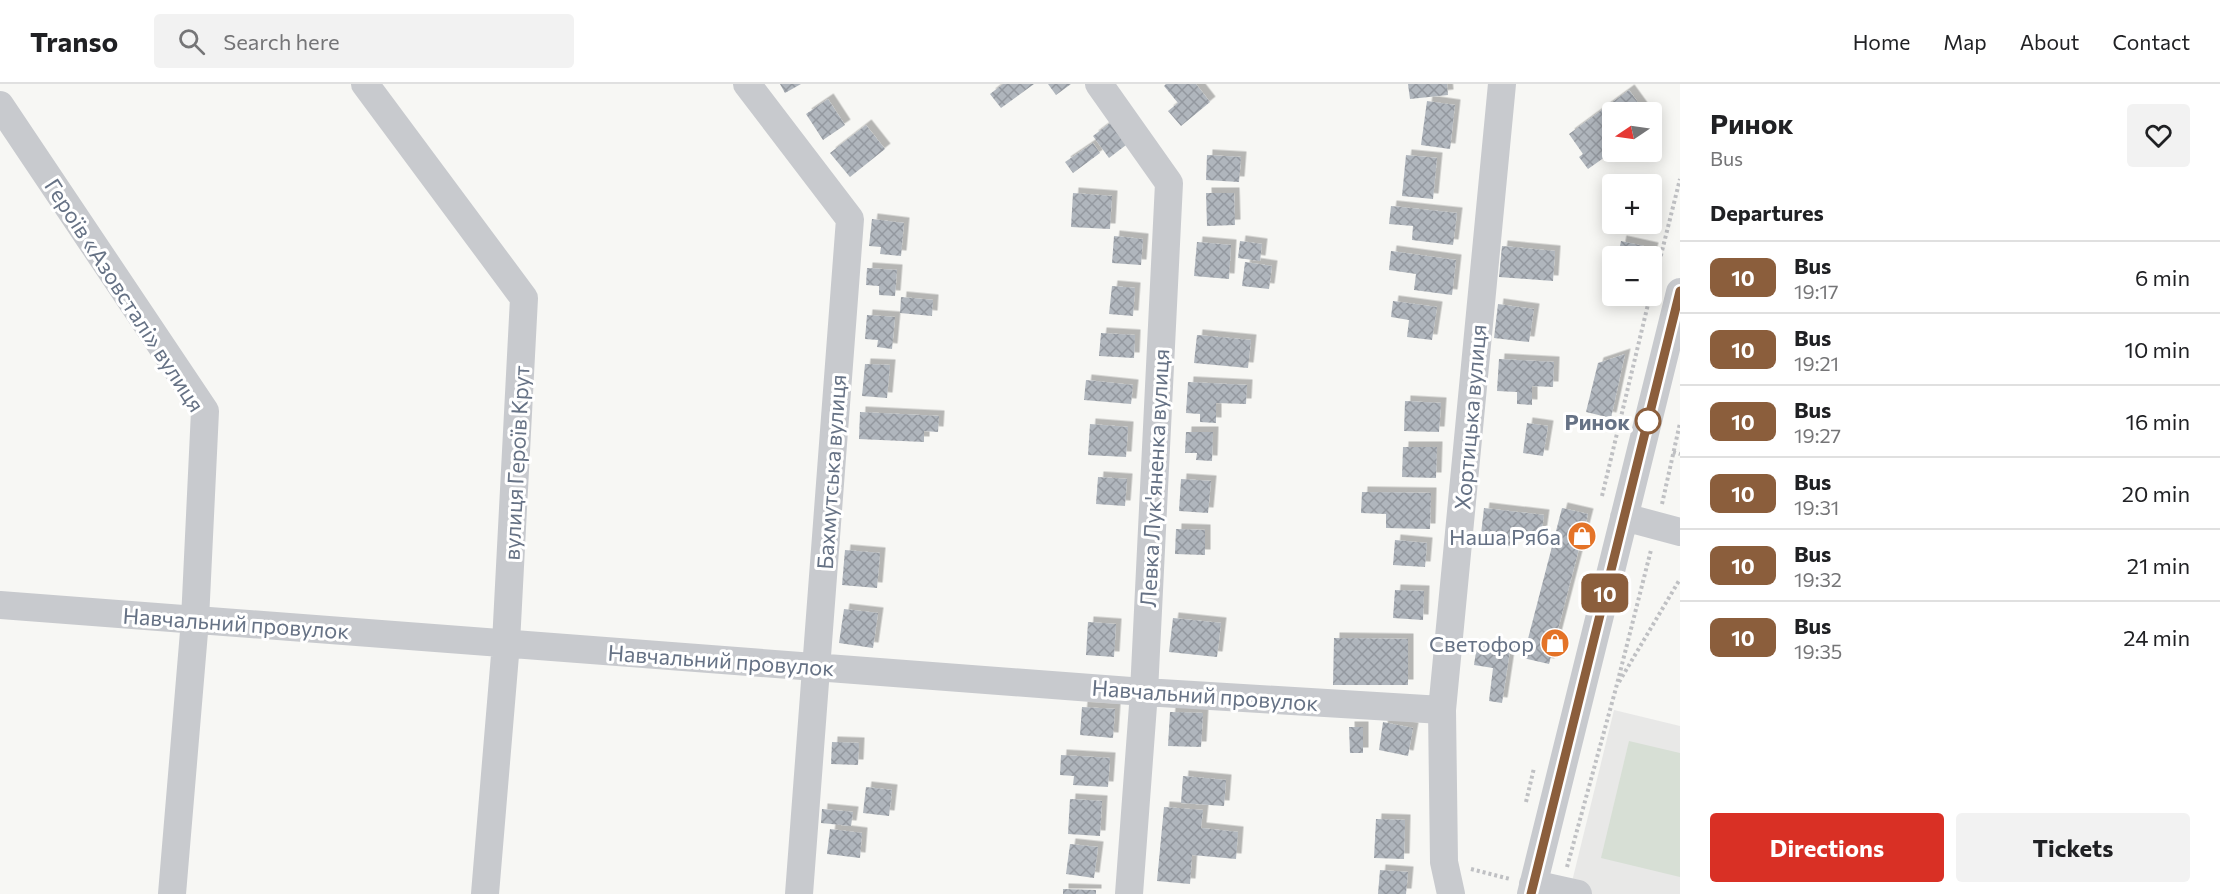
<!DOCTYPE html>
<html lang="en">
<head>
<meta charset="utf-8">
<style>
	body { margin:0; font-family:Commissioner,sans-serif; background:#f2f2f2; color:#202124; height:100vh; display:flex; flex-direction:column; font-size:22px; white-space:nowrap }
	* { box-sizing:border-box; margin:0 }
	p { font-size:20px; color:#757577 }
	.icon { flex:none; width:33px; height:33px; fill:none; stroke:currentColor; stroke-width:2; stroke-linecap:round; stroke-linejoin:round }
	.map { position:relative; flex:1; overflow:hidden }
	.drawer { display:flex; flex-direction:column; background:#fff; width:540px }
	.drawer>* { flex:none }
	.badge { padding:0 12px; border-radius:9px; font-size:21px; line-height:39px }
	.needle { width:39px; rotate:257deg }
	.controls { position:absolute; left:1602px; top:18px; display:grid; gap:12px }
	.controls a { display:grid; place-items:center; width:60px; height:60px; border-radius:6px; background:#fff; box-shadow:0 3px 15px #0003; font-size:30px }
	.map>.badge { position:absolute; translate:-50% -50%; box-shadow:0 0 0 3px #fff }
	h2 { padding:0 30px; font-size:22px; line-height:54px }
	.round { display:grid; place-items:center; flex:none; width:63px; height:63px; border-radius:6px; background:#f2f2f2 }
	.overview { display:flex; align-items:center; justify-content:space-between; height:102px; padding:0 30px }
	h1 { font-size:28px; font-weight:700; line-height:45px }
	.primary-button { display:flex; gap:12px; margin-top:auto; padding:12px 30px }
	.primary-button a { flex:1; height:69px; border-radius:6px; background:#d93025; color:#fff; font-size:24px; font-weight:700; line-height:69px; text-align:center }
	.primary-button a+a { background:#f2f2f2; color:#202124 }
	ul { padding:0; list-style:none }
	li { display:flex; align-items:center; gap:18px; height:72px; padding:0 30px; border-top:2px solid #e0e0e0 }
	li div { flex:1 }
	li b { display:block; font-size:22px }
	li em { font-style:normal }
	li .badge { min-width:66px; font-weight:700; text-align:center }
	header { display:flex; align-items:center; gap:36px; box-sizing:border-box; height:84px; padding:0 30px; background:#fff; border-bottom:2px solid #e0e0e0 }
	header strong { font-size:28px }
	nav { display:flex; gap:33px; margin-inline-start:auto; font-size:21px }
	.search { width:420px; height:54px; background:#f2f2f2; display:flex; align-items:center; gap:15px; box-sizing:border-box; padding:0 21px; border-radius:6px; color:#757577; font-size:22px }
	main { display:flex; flex:1; min-height:0 }
	.map>svg:first-child { display:block }
	.built { fill:#e8e8e7 }
	.pitch { fill:#d7dfd5 }
	.building { fill:url(#building-cross-hatch); filter:url(#shadow) }
	.lines { fill:none; stroke-linecap:round; stroke-linejoin:round }
	.path { stroke:#bfc0c3; stroke-width:4; stroke-dasharray:3 3; stroke-linecap:butt }
	.minor { stroke:#c8cace; stroke-width:28 }
	.line-casing { stroke:#fff; stroke-width:14 }
	.line { stroke:#8b5e3c; stroke-width:9 }
	.stop-dot { fill:#fff; stroke:#8b5e3c; stroke-width:3 }
	.labels { text-anchor:middle; dominant-baseline:central; stroke-width:6; stroke-linejoin:round; paint-order:stroke }
	.street-label { font-size:22px; fill:#667285; stroke:#fff }
	.stop-label { font-size:22px; font-weight:bold; fill:#667285; stroke:#fff; text-anchor:end }
	.poi-label { font-size:22px; fill:#667285; stroke:#fff; text-anchor:end }
</style>
</head>
<body>
<header>
<strong>Transo</strong>
<div class="search"><svg class="icon" aria-label="search" viewBox="0 0 24 24"><circle cx="10" cy="10" r="6"/><path d="M15 15l6 6"/></svg>Search here</div>
<nav><a>Home</a><a>Map</a><a>About</a><a>Contact</a></nav>
</header>
<main>
<div class="map">
<svg width="1680" height="810" viewBox="0 0 1680 810">
	<defs>
		<pattern id="building-cross-hatch" width="8" height="8" patternUnits="userSpaceOnUse" patternTransform="scale(1.5)"><rect width="8" height="8" fill="#b0b6bd"/><path d="M0 0l8 8M0 8l8-8" fill="none" stroke="#93989f"/></pattern>
		<filter id="shadow"><feDropShadow dx="5.5" dy="-5.5" stdDeviation="0" flood-color="#0004"/></filter>
	</defs>
	<rect width="100%" height="100%" fill="#f7f7f4"/>
	<path class="built" d="M1614,626L1680,642V810H1569Z"/>
	<path class="pitch" d="M1629,657L1680,669V793L1601,774Z"/>
	<path class="building" d="M780,0H801L785,9Z
		M1003,0H1034L1001,24L990,10Z
		M1048,0H1071L1056,11Z
		M1166,0H1196L1210,18L1181,42L1168,27L1178,19L1164,2Z
		M1408,0H1447L1448,11L1410,15Z
		M1629,6L1645,28H1612V68L1588,85L1579,73L1583,70L1569,50Z
		M828,15L845,41L823,56L806,30Z
		M1427,17L1455,21L1450,65L1421,61Z
		M1114,36L1130,58L1109,74L1093,52Z
		M866,41L885,65L850,93L830,69Z
		M1093,59L1100,69L1073,89L1065,78Z
		M1207,71L1241,73L1239,98L1206,96Z
		M1406,71L1437,74L1433,115L1402,112Z
		M1073,109L1112,112L1110,145L1071,143Z
		M1206,109H1234L1235,141L1207,142Z
		M1391,122L1457,129L1453,161L1412,156L1413,142L1389,140Z
		M872,135L904,139L901,172L880,170L881,163L869,162Z
		M1114,152L1143,155L1141,181L1112,179Z
		M1240,157L1262,160L1260,177L1238,174Z
		M1621,157L1653,164L1651,172H1618Z
		M1197,158L1231,161L1229,195L1194,192Z
		M1502,162L1555,167L1553,197L1499,193Z
		M1391,167L1456,176L1452,211L1414,206L1416,190L1389,186Z
		M1245,178L1272,182L1269,205L1242,202Z
		M867,184L897,186L895,212L879,211V202L866,201Z
		M1112,202L1135,204L1133,232L1109,230Z
		M901,213L933,216L932,232L900,229Z
		M1393,217L1437,223L1432,256L1407,253L1409,236L1391,233Z
		M1498,220L1534,225L1529,258L1494,254Z
		M867,231L895,233L892,265L877,263L878,256L865,255Z
		M1101,249L1135,251L1134,274L1099,272Z
		M1197,251L1251,256L1248,284L1194,279Z
		M1625,270L1611,334L1586,328L1598,279Z
		M1499,275L1554,278L1553,303L1532,302V321L1517,320V308L1497,307Z
		M865,280L890,281L887,314L862,312Z
		M1086,296L1133,301L1131,320L1084,316Z
		M1188,298L1247,301L1246,320L1216,319V339L1200,338V330L1186,329Z
		M1405,317L1441,319L1439,348L1404,347Z
		M860,328L939,332L938,348L924,347V358L859,355Z
		M1527,339L1548,342L1543,372L1523,369Z
		M1090,340L1128,343L1126,373L1088,371Z
		M1186,348H1213L1212,377L1196,376L1197,369H1185Z
		M1403,363H1437L1436,394L1402,393Z
		M1098,393L1127,395L1125,422L1096,420Z
		M1181,395L1211,397L1208,429L1179,427Z
		M1362,408L1431,409L1430,445L1386,444V430L1361,429Z
		M1484,424L1544,431L1541,452L1516,449L1514,462L1492,460L1494,451L1481,450Z
		M1562,424L1588,430L1549,580L1523,574Z
		M1176,445L1205,446V471L1175,470Z
		M1395,456L1427,459L1425,483L1393,481Z
		M845,466L880,469L877,504L842,501Z
		M1395,506L1424,507L1423,536L1393,534Z
		M844,525L878,529L873,564L839,559Z
		M1173,534L1221,539L1217,573L1169,568Z
		M1088,538L1116,540L1114,573L1086,571Z
		M1334,554L1408,555V601H1333Z
		M1477,561L1510,566L1502,619L1489,617L1493,584L1474,581Z
		M1082,623L1115,625L1113,654L1080,651Z
		M1170,628L1203,629L1201,663L1168,662Z
		M1383,638L1413,644L1408,672L1379,666Z
		M1349,643H1363V669H1350Z
		M832,658L859,659L858,681L831,680Z
		M1061,671L1110,674L1108,703L1073,701L1074,692L1060,691Z
		M1183,692L1226,696L1224,722L1181,719Z
		M866,703L892,706L889,732L863,729Z
		M1070,715L1102,717L1100,752L1068,750Z
		M1164,723L1203,726L1201,744L1238,748L1236,775L1192,771L1190,800L1157,797Z
		M822,725L853,728L851,742L821,739Z
		M1376,735L1405,736L1404,775L1374,774Z
		M830,745L862,749L860,774L827,770Z
		M1070,760L1098,763L1094,794L1066,790Z
		M1380,786L1408,788L1406,810H1378Z
		M1063,805L1096,806V810H1063Z"/>
	<g class="lines">
		<path class="path" d="M1652,207L1680,95
			M1673,368L1680,370
			M1602,412L1650,212
			M1662,420L1680,339
			M1619,598L1680,495
			M1526,718L1534,684
			M1567,783L1616,604L1651,466
			M1471,785L1510,795"/>
		<path class="minor" d="M365,0L524,214L506,559L485,810
			M747,0L850,135L799,810
			M1099,0L1169,99L1144,608L1129,810
			M0,21L205,327L195,536L172,810
			M1624,433L1680,448
			M0,521L1144,608L1442,626
			M1533,800L1578,810
			M1451,810L1444,778L1442,626L1502,0
			M1531,810L1680,208"/>
	</g>
	<g class="lines">
		<g class="line-casing">
			<path id="line" d="M1531,810L1680,207"/>
		</g>
		<use href="#line" class="line"/>
	</g>
	<defs>
		<g id="shop-disc" transform="scale(1.5)"><circle r="9.5" fill="#e47327" stroke="#fff"/><path d="M-5-2.5h2.3a2.7 3.5 0 0 1 5.4 0H5L5.5 6h-11ZM-1.5-2.5h3a1.5 2.3 0 0 0-3 0Z" fill="#fff"/></g>
	</defs>
	<g fill-rule="evenodd">
		<use href="#shop-disc" x="1582" y="452"/>
		<use href="#shop-disc" x="1555" y="559"/>
	</g>
	<circle class="stop-dot" cx="1648" cy="337" r="12"/>
	<g class="labels">
		<g class="street-label">
			<text transform="translate(125 211) rotate(57)">Героїв «Азовсталі» вулиця</text>
			<text transform="translate(1470 333) rotate(-85)">Хортицька вулиця</text>
			<text transform="translate(516 379) rotate(-87)">вулиця Героїв Крут</text>
			<text transform="translate(831 388) rotate(-86)">Бахмутська вулиця</text>
			<text transform="translate(1154 394) rotate(-87)">Левка Лук'яненка вулиця</text>
			<text transform="translate(236 539) rotate(4)">Навчальний провулок</text>
			<text transform="translate(721 576) rotate(4)">Навчальний провулок</text>
			<text transform="translate(1205 611) rotate(4)">Навчальний провулок</text>
		</g>
		<g class="stop-label">
			<text x="1630" y="337">Ринок</text>
		</g>
		<g class="poi-label">
			<text x="1561" y="452">Наша Ряба</text>
			<text x="1534" y="559">Светофор</text>
		</g>
	</g>
</svg>
<div class="controls">
<a><svg class="needle" viewBox="-14 -14 28 28"><path d="M0-13l5 13h-10z" fill="#e53935"/><path d="M0 13l5-13h-10z" fill="#757577"/></svg></a>
<a>+</a>
<a>−</a>
</div>
<b class="badge" style="left:1605px;top:509px;background:#8b5e3c;color:#fff">10</b>
</div>
<section class="drawer">
<div class="overview"><div><h1>Ринок</h1><p>Bus</p></div><a class="round"><svg class="icon" aria-label="heart" viewBox="0 0 24 24"><path d="M12 20l-8-8c-3-5 5-10 8-4 3-6 11-1 8 4z"/></svg></a></div>
<h2>Departures</h2>
<ul>
<li><span class="badge" style="background:#8b5e3c;color:#fff">10</span><div><b>Bus</b><p>19:17</p></div><em>6 min</em></li>
<li><span class="badge" style="background:#8b5e3c;color:#fff">10</span><div><b>Bus</b><p>19:21</p></div><em>10 min</em></li>
<li><span class="badge" style="background:#8b5e3c;color:#fff">10</span><div><b>Bus</b><p>19:27</p></div><em>16 min</em></li>
<li><span class="badge" style="background:#8b5e3c;color:#fff">10</span><div><b>Bus</b><p>19:31</p></div><em>20 min</em></li>
<li><span class="badge" style="background:#8b5e3c;color:#fff">10</span><div><b>Bus</b><p>19:32</p></div><em>21 min</em></li>
<li><span class="badge" style="background:#8b5e3c;color:#fff">10</span><div><b>Bus</b><p>19:35</p></div><em>24 min</em></li>
</ul>
<div class="primary-button"><a>Directions</a><a>Tickets</a></div>
</section>
</main>
</body>
</html>
